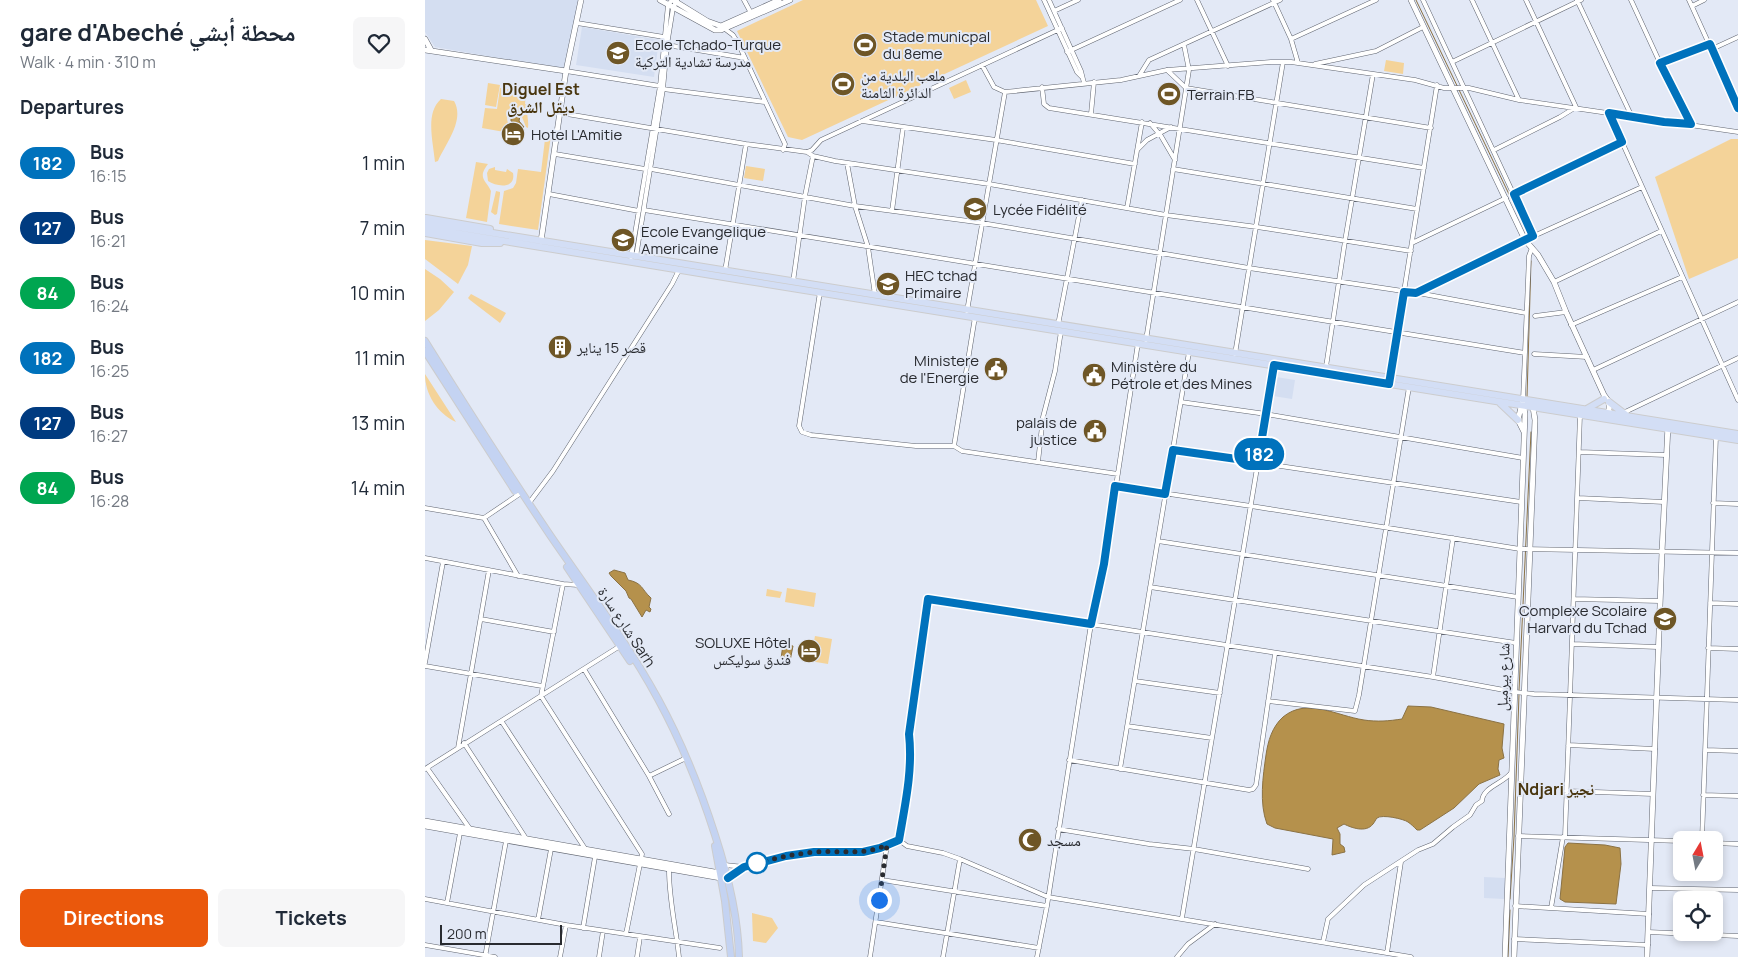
<!DOCTYPE html>
<html lang="en">
<head>
<meta charset="utf-8">
<style>
	body { margin:0; font-family:Manrope,"Noto Naskh Arabic",sans-serif; background:#f6f6f7; color:#1f2937; height:100vh; display:flex; flex-direction:column; font-size:19px; white-space:nowrap }
	* { box-sizing:border-box; margin:0 }
	p { font-size:16px; color:#747a83 }
	.icon { flex:none; width:28px; height:28px; fill:none; stroke:currentColor; stroke-width:2; stroke-linecap:round; stroke-linejoin:round }
	.map { position:relative; flex:1; overflow:hidden }
	.side { display:flex; flex-direction:column; background:#fff; width:425px }
	.side>* { flex:none }
	.badge { padding:0 10px; border-radius:16px; font-size:18px; line-height:32px }
	.needle { width:32px; rotate:10deg }
	.controls { position:absolute; left:1248px; top:831px; display:grid; gap:10px }
	.controls a { display:grid; place-items:center; width:50px; height:50px; border-radius:8px; background:#fff; box-shadow:0 2px 8px #0003; font-size:25px }
	.scale { position:absolute; left:15px; bottom:12px; width:122px; box-sizing:border-box; padding-left:5px; border:2px solid #292b30; border-top:0; font-size:14px; line-height:18px; white-space:nowrap; color:#292b30; -webkit-text-stroke:4px #e3e9f6; paint-order:stroke }
	.you { position:absolute; width:25px; height:25px; margin:-12px; border:4px solid #fff; border-radius:50%; background:#1a73e8; box-shadow:0 0 0 8px #1a73e833 }
	.map>.badge { position:absolute; translate:-50% -50%; box-shadow:0 0 0 2px #fff }
	h2 { padding:0 20px; font-size:19px; line-height:45px }
	.round { display:grid; place-items:center; flex:none; width:52px; height:52px; border-radius:8px; background:#f6f6f7 }
	.headline { display:flex; align-items:center; justify-content:space-between; height:85px; padding:0 20px }
	h1 { font-size:24px; font-weight:700; line-height:38px }
	.button { display:flex; gap:10px; margin-top:auto; padding:10px 20px }
	.button a { flex:1; height:58px; border-radius:8px; background:#ea580c; color:#fff; font-size:20px; font-weight:700; line-height:58px; text-align:center }
	.button a+a { background:#f6f6f7; color:#1f2937 }
	ul { padding:0; list-style:none }
	li { display:flex; align-items:center; gap:15px; height:65px; padding:0 20px }
	li div { flex:1 }
	li b { display:block; font-size:19px }
	li em { font-style:normal }
	li .badge { min-width:55px; font-weight:700; text-align:center }
	main { display:flex; flex:1; min-height:0 }
	.map>svg:first-child { display:block }
	.built { fill:#d4def1 }
	.green { fill:#f4d399 }
	.water { fill:#b5914c; stroke:#8b7244 }
	.lines { fill:none; stroke-linecap:round; stroke-linejoin:round }
	.stream { stroke:#8b7244; stroke-width:1 }
	.minor-casing { stroke:#606570; stroke-width:5 }
	.tertiary-casing { stroke:#606570; stroke-width:6 }
	.primary-casing { stroke:#cccccd; stroke-width:8 }
	.trunk-casing { stroke:#cccccd; stroke-width:8 }
	.minor { stroke:#fff; stroke-width:4 }
	.tertiary { stroke:#fff; stroke-width:5 }
	.primary { stroke:#d3def5; stroke-width:6 }
	.trunk { stroke:#c4d3f2; stroke-width:6 }
	.line-casing { stroke:#fff; stroke-width:11 }
	.line { stroke:#0072bc; stroke-width:8 }
	.walk { stroke:#292b30; stroke-width:5; stroke-dasharray:0 9 }
	.stop-dot { fill:#fff; stroke:#0072bc; stroke-width:2.5 }
	.labels { text-anchor:middle; dominant-baseline:central; stroke-width:4; stroke-linejoin:round; paint-order:stroke }
	.poi-label { font-size:15px; fill:#292b30; stroke:#e3e9f6; text-anchor:start }
	.street-label { font-size:15px; fill:#292b30; stroke:#e3e9f6 }
	.neighbourhood-label { font-size:16px; font-weight:bold; fill:#49360f; stroke:#e3e9f6 }
</style>
</head>
<body>
<main>
<section class="side">
<div class="headline"><div><h1>gare d'Abeché محطة أبشي</h1><p>Walk · 4 min · 310 m</p></div><a class="round"><svg class="icon" aria-label="heart" viewBox="0 0 24 24"><path d="M12 20l-8-8c-3-5 5-10 8-4 3-6 11-1 8 4z"/></svg></a></div>
<h2>Departures</h2>
<ul>
<li><span class="badge" style="background:#0072bc;color:#fff">182</span><div><b>Bus</b><p>16:15</p></div><em>1 min</em></li>
<li><span class="badge" style="background:#003b80;color:#fff">127</span><div><b>Bus</b><p>16:21</p></div><em>7 min</em></li>
<li><span class="badge" style="background:#00a651;color:#fff">84</span><div><b>Bus</b><p>16:24</p></div><em>10 min</em></li>
<li><span class="badge" style="background:#0072bc;color:#fff">182</span><div><b>Bus</b><p>16:25</p></div><em>11 min</em></li>
<li><span class="badge" style="background:#003b80;color:#fff">127</span><div><b>Bus</b><p>16:27</p></div><em>13 min</em></li>
<li><span class="badge" style="background:#00a651;color:#fff">84</span><div><b>Bus</b><p>16:28</p></div><em>14 min</em></li>
</ul>
<div class="button"><a>Directions</a><a>Tickets</a></div>
</section>
<div class="map">
<svg width="1313" height="957" viewBox="0 0 1313 957">
	<rect width="100%" height="100%" fill="#e3e9f6"/>
	<path class="built" d="M0,0H153L142,70L10,47L0,32Z
		M157,27L234,40L229,77L151,65Z
		M851,377L870,380L867,399L848,396Z
		M1059,877L1080,878L1079,899L1059,898Z"/>
	<path class="green" d="M378,0H611L623,26L377,140L363,137L312,31Z
		M961,60L979,63L978,74L959,71Z
		M541,80L546,92L529,99L524,88Z
		M63,83L75,85L71,107L60,105Z
		M75,88L101,92L100,104L102,105C101,113 104,119 103,128L101,127L97,117L92,112H87L82,117C82,123 84,126 90,129L91,134L57,128L60,108L72,109Z
		M16,99L29,101C40,120 21,143 13,161L10,162C8,141 0,113 16,99Z
		M123,134L126,135L113,230L74,224L79,191L88,188L91,183L93,169L116,172L120,139Z
		M1306,139H1313V258L1264,279L1230,177Z
		M51,162L63,164C52,178 61,180 66,191L62,222L41,218Z
		M321,166L340,169L338,181L319,178Z
		M70,167V170L81,172L82,169L88,173C91,189 72,187 63,181L62,173L64,169Z
		M71,191L75,192V194L72,214L70,215L66,212Z
		M0,240L47,246L43,265L33,284L0,259Z
		M0,269L15,279L29,292L14,310L0,321Z
		M46,294L81,313L75,323L45,300L43,298Z
		M0,374L31,422C12,413 0,394 0,374Z
		M362,588L391,593L389,607L360,602Z
		M342,589L357,592L355,598L341,596Z
		M390,636L407,639L403,664L385,661Z
		M327,913L347,918L353,928L341,943L328,941Z"/>
	<path class="water" d="M89,114L95,116L94,121L99,127L96,130L93,129L91,124L86,121V117Z
		M189,570L200,573L203,580C218,583 216,589 226,598L224,607L226,609L225,612L221,610L217,617L206,599L204,598L201,591L186,576L184,573Z
		M358,644L368,646L365,661L356,659Z
		M983,706L1006,707L1079,724L1077,748L1079,758L1074,760L1073,769L1075,775L1054,784L1029,808L995,830H992C989,827 986,824 983,822C979,819 957,814 952,818C951,819 949,823 948,824C941,833 927,828 919,824L912,828L915,834V844L919,847L920,852L907,855L908,839L850,828L842,824C834,803 838,776 841,755C843,741 847,727 858,717C882,697 912,716 939,720C952,722 964,721 977,719Z
		M1143,843L1180,845L1195,848L1196,864L1191,904L1140,902L1135,899L1140,847Z"/>
	<g class="lines">
		<path class="stream" d="M991,0L1104,236
			M1102,397L1106,261
			M1094,691L1106,432
			M1085,899L1089,837L1094,695
			M1083,957L1085,910"/>
		<g class="minor-casing">
			<path id="minor" d="M319,0L326,13
				M619,0L652,72L657,77
				M624,0L656,71L659,83
				M772,0L803,66
				M848,0L866,39L873,63
				M998,0L1108,236
				M1047,0L1094,100
				M1152,0L1207,117
				M1206,0L1235,63L1266,124
				M1264,0L1313,108
				M1267,6L1279,0
				M629,11L653,0
				M152,23L239,37
				M300,29L308,35L313,43L360,144L358,150
				M866,39L951,0
				M242,45L320,58
				M1287,49L1313,37
				M642,52L755,0
				M1027,62L1156,0
				M1235,63L1285,44
				M890,64L951,51L998,27
				M557,65L569,87L580,92L696,80L742,70L846,62H866L990,80L1019,88H1044L1094,100L1313,132
				M742,70L761,88L1006,128
				M141,71L235,86
				M714,76L724,60L855,0
				M617,87L619,104L624,108L999,168
				M238,89L340,102
				M136,113L321,144L382,152L387,150L396,140L637,28
				M1184,113L1313,400
				M666,114L669,82
				M437,121L571,140L710,164
				M725,123L736,136L750,160
				M713,149L722,140L746,127
				M1069,150L1135,117L1151,107L1101,0
				M382,152L388,156L410,161L564,184L741,215L832,227L986,251
				M130,154L220,169
				M422,163L430,206L443,247L450,295
				M226,169L430,206L551,222L824,268L991,293L1100,240L1217,187
				M748,169L992,209
				M124,194L214,211
				M1089,194L1197,142
				M702,208L717,122
				M219,210L1100,353
				M467,211L478,128
				M987,243L1081,198
				M206,257L235,86L243,5L247,0
				M211,257L238,89L242,45L248,8L252,0
				M300,271L321,144
				M368,282L380,196L388,156
				M1129,282L1236,231
				M395,292L374,426L377,432L386,435L491,446H529L537,451L693,474
				M993,293L1101,313
				M542,311L580,92
				M1110,316L1141,312
				M633,325L657,200
				M1146,325L1257,277
				M721,340L764,70L759,45
				M810,354L858,62
				M1109,354L1162,357
				M901,367L920,241L948,74
				M1168,370L1313,302
				M965,379L1012,85
				M1098,400L1104,256L1107,248
				M756,402L841,414L1098,458
				M1198,413L1313,358
				M529,446L550,317
				M748,450L1096,502
				M1154,452L1241,455
				M613,462L618,417L630,371L636,331
				M690,486L826,506L1095,549L1313,553
				M1153,498L1239,502
				M104,503L128,471L247,284L254,270
				M1288,503L1313,504
				M0,508L59,518L93,495
				M59,518L93,576
				M733,541L1093,597
				M0,558L138,584L153,585
				M138,584L116,696L217,854L201,934
				M725,587L1091,643
				M1149,599L1235,601
				M1285,603L1313,604
				M56,619L129,632
				M1147,644L1233,647
				M1283,648L1313,649
				M0,663L18,562
				M0,666L117,686
				M159,669L224,776L244,814
				M1008,677L1028,538
				M710,681L795,693
				M843,701L930,711L934,695L984,387
				M77,722L161,850
				M702,726L787,738
				M39,743L102,840
				M1143,745L1230,749
				M33,748L64,570
				M1280,750L1313,751
				M644,760L824,790L828,789L831,785L850,654
				M2,768L45,829
				M0,769L195,646
				M695,769L764,352
				M224,776L259,759
				M1141,791L1228,794
				M1278,795L1313,796
				M633,829L724,844L769,849L883,869
				M1093,836L1256,841
				M1140,837L1155,415
				M474,840C480,805 488,770 484,734L503,599L1008,677L1090,692L1109,694L1313,700
				M1277,840L1291,436
				M1289,843L1313,844
				M300,865L319,867
				M244,870C244,900 251,928 254,957
				M303,878L319,867L361,855L389,852H438L450,850L474,840L482,846L518,853L535,859L623,897L986,957
				M457,880L622,906
				M1225,888L1313,890
				M0,899L141,925L295,948
				M22,903L35,833
				M1090,906L1224,914
				M1126,908L1138,837
				M757,918L849,366
				M113,920L126,849
				M451,922L614,948
				M158,928L170,857
				M1223,932L1313,936
				M1089,939L1223,945
				M898,942L903,919L939,885L993,850L1008,844L1028,827L1045,815L1051,805L1057,801C1058,787 1077,784 1086,773
				M0,945L70,957
				M962,953L976,862
				M60,957L81,841
				M135,957L141,925
				M174,957L178,931
				M212,957L215,937
				M445,957L462,845
				M518,957L535,859
				M612,957L622,906L666,624L679,564L713,343
				M752,957L763,944L790,924"/>
		</g>
		<g class="tertiary-casing">
			<path id="tertiary" d="M235,0L290,30H296L365,0
				M248,0L282,21L296,26L354,0
				M986,0L1100,240L1113,255L1129,282L1141,312L1179,395L1184,402V415
				M0,39L6,50
				M0,50L141,71
				M116,241L141,71L156,0
				M1097,403L1093,420L1099,432
				M0,821L295,873
				M0,826L296,878
				M1080,957L1100,414L1098,403
				M1089,957L1110,420L1108,407
				M1222,957L1237,552L1243,425"/>
		</g>
		<g class="primary-casing">
			<path id="primary" d="M1,218L65,229
				M0,222L1313,434
				M0,228L317,280L1313,440
				M0,233L57,243H75
				M1184,402L1201,415
				M1075,403L1093,420
				M1160,410L1179,399"/>
		</g>
		<g class="trunk-casing">
			<path id="trunk" d="M0,341C41,407 82,471 125,535C162,589 202,642 233,699C257,743 275,788 290,835C303,875 313,915 314,957
				M0,351L90,491
				M142,567L205,661
				M290,846L300,901L306,957"/>
		</g>
		<use href="#minor" class="minor"/>
		<use href="#tertiary" class="tertiary"/>
		<use href="#primary" class="primary"/>
		<use href="#trunk" class="trunk"/>
	</g>
	<g class="lines">
		<g class="line-casing">
			<path id="line" d="M303,878L319,867L361,856L389,852H438L455,848L474,840C480,805 488,770 484,734L503,599L666,624L679,564L690,486L740,494L748,450L833,462L849,365L964,384L979,292L991,293L1108,236L1089,194L1197,142L1184,113L1239,122L1266,124L1235,63L1285,44L1313,108"/>
		</g>
		<use href="#line" class="line"/>
		<path class="walk" d="M332,863C351,858 369,854 389,852C414,850 439,856 462,845L454,900"/>
	</g>
	<defs>
		<g id="stadium-disc" transform="scale(1.25)"><circle r="9.5" fill="#6e5626" stroke="#e3e9f6"/><path d="M0-5a6.5 5 0 1 0 0 10a6.5 5 0 1 0 0-10ZM-3.5-1.8h7v3.6h-7Z" fill="#fff"/></g>
		<g id="school-disc" transform="scale(1.25)"><circle r="9.5" fill="#6e5626" stroke="#e3e9f6"/><path d="M0-5L7-2L0 1L-7-2ZM-4 1L0 2.5L4 1V4Q0 6-4 4Z" fill="#fff"/></g>
		<g id="hotel-disc" transform="scale(1.25)"><circle r="9.5" fill="#6e5626" stroke="#e3e9f6"/><path d="M-6-4.5h1.5V1H6V5H4.5V3h-9V5H-6ZM-4 0a1.8 1.8 0 1 1 3.6 0ZM.5 0V-2.5h3Q6-2.5 6 0Z" fill="#fff"/></g>
		<g id="university-disc" transform="scale(1.25)"><circle r="9.5" fill="#6e5626" stroke="#e3e9f6"/><path d="M0-5L7-2L0 1L-7-2ZM-4 1L0 2.5L4 1V4Q0 6-4 4Z" fill="#fff"/></g>
		<g id="building-disc" transform="scale(1.25)"><circle r="9.5" fill="#6e5626" stroke="#e3e9f6"/><path d="M-4-6H4V6H1V3H-1V6H-4ZM-2.5-4.3h1.7v1.8h-1.7ZM.8-4.3h1.7v1.8H.8ZM-2.5-1h1.7V.8h-1.7ZM.8-1h1.7V.8H.8Z" fill="#fff"/></g>
		<g id="civic-disc" transform="scale(1.25)"><circle r="9.5" fill="#6e5626" stroke="#e3e9f6"/><path d="M-.6-6.5H3V-4.5H.6V-3L4-1V1h2V6H-6V1h2V-1L-.6-3ZM-1.2 2.5V6h2.4V2.5Z" fill="#fff"/></g>
		<g id="mosque-disc" transform="scale(1.25)"><circle r="9.5" fill="#6e5626" stroke="#e3e9f6"/><path d="M3.5-4.9A6 6 0 1 0 3.5 4.9A5 5 0 1 1 3.5-4.9Z" fill="#fff"/></g>
	</defs>
	<g fill-rule="evenodd">
		<use href="#stadium-disc" x="440" y="45"/>
		<use href="#school-disc" x="193" y="53"/>
		<use href="#stadium-disc" x="418" y="84"/>
		<use href="#stadium-disc" x="744" y="94"/>
		<use href="#hotel-disc" x="88" y="134"/>
		<use href="#university-disc" x="550" y="209"/>
		<use href="#school-disc" x="198" y="240"/>
		<use href="#school-disc" x="463" y="284"/>
		<use href="#building-disc" x="135" y="347"/>
		<use href="#civic-disc" x="571" y="369"/>
		<use href="#civic-disc" x="669" y="375"/>
		<use href="#civic-disc" x="670" y="431"/>
		<use href="#school-disc" x="1240" y="619"/>
		<use href="#hotel-disc" x="384" y="651"/>
		<use href="#mosque-disc" x="605" y="840"/>
	</g>
	<circle class="stop-dot" cx="332" cy="863" r="10"/>
	<g class="labels">
		<g class="poi-label">
			<text x="458" y="36">Stade municpal<tspan x="458" dy="17">du 8eme</tspan></text>
			<text x="210" y="44">Ecole Tchado-Turque<tspan x="210" dy="17">مدرسة تشادية التركية</tspan></text>
			<text x="436" y="75">ملعب البلدية من<tspan x="436" dy="17">الدائرة الثامنة</tspan></text>
			<text x="762" y="94">Terrain FB</text>
			<text x="106" y="134">Hotel L'Amitie</text>
			<text x="568" y="209">Lycée Fidélité</text>
			<text x="216" y="231">Ecole Evangelique<tspan x="216" dy="17">Americaine</tspan></text>
			<text x="480" y="275">HEC tchad<tspan x="480" dy="17">Primaire</tspan></text>
			<text x="152" y="347">قصر 15 يناير</text>
			<text x="554" y="360" text-anchor="end">Ministere<tspan x="554" dy="17">de l'Energie</tspan></text>
			<text x="686" y="366">Ministère du<tspan x="686" dy="17">Pétrole et des Mines</tspan></text>
			<text x="652" y="422" text-anchor="end">palais de<tspan x="652" dy="17">justice</tspan></text>
			<text x="1222" y="610" text-anchor="end">Complexe Scolaire<tspan x="1222" dy="17">Harvard du Tchad</tspan></text>
			<text x="366" y="642" text-anchor="end">SOLUXE Hôtel<tspan x="366" dy="17">فندق سوليكس</tspan></text>
			<text x="622" y="840">مسجد</text>
		</g>
		<g class="street-label">
			<text transform="translate(202 627) rotate(57)">شارع سارة Sarh</text>
			<text transform="translate(1078 677) rotate(-88)">شارع بيرميل</text>
		</g>
		<g class="neighbourhood-label">
			<text x="116" y="89">Diguel Est<tspan x="116" dy="18">ديقل الشرق</tspan></text>
			<text x="1131" y="789">Ndjari نجير</text>
		</g>
	</g>
</svg>
<div class="controls">
<a><svg class="needle" viewBox="-14 -14 28 28"><path d="M0-13l5 13h-10z" fill="#e53935"/><path d="M0 13l5-13h-10z" fill="#747a83"/></svg></a>
<a><svg class="icon" aria-label="locate" viewBox="0 0 24 24"><circle cx="12" cy="12" r="6"/><path d="M12 2v4M12 18v4M2 12h4M18 12h4"/></svg></a>
</div>
<div class="scale">200 m</div>
<div class="you" style="left:454px;top:900px"></div>
<b class="badge" style="left:834px;top:454px;background:#0072bc;color:#fff">182</b>
</div>
</main>
</body>
</html>
